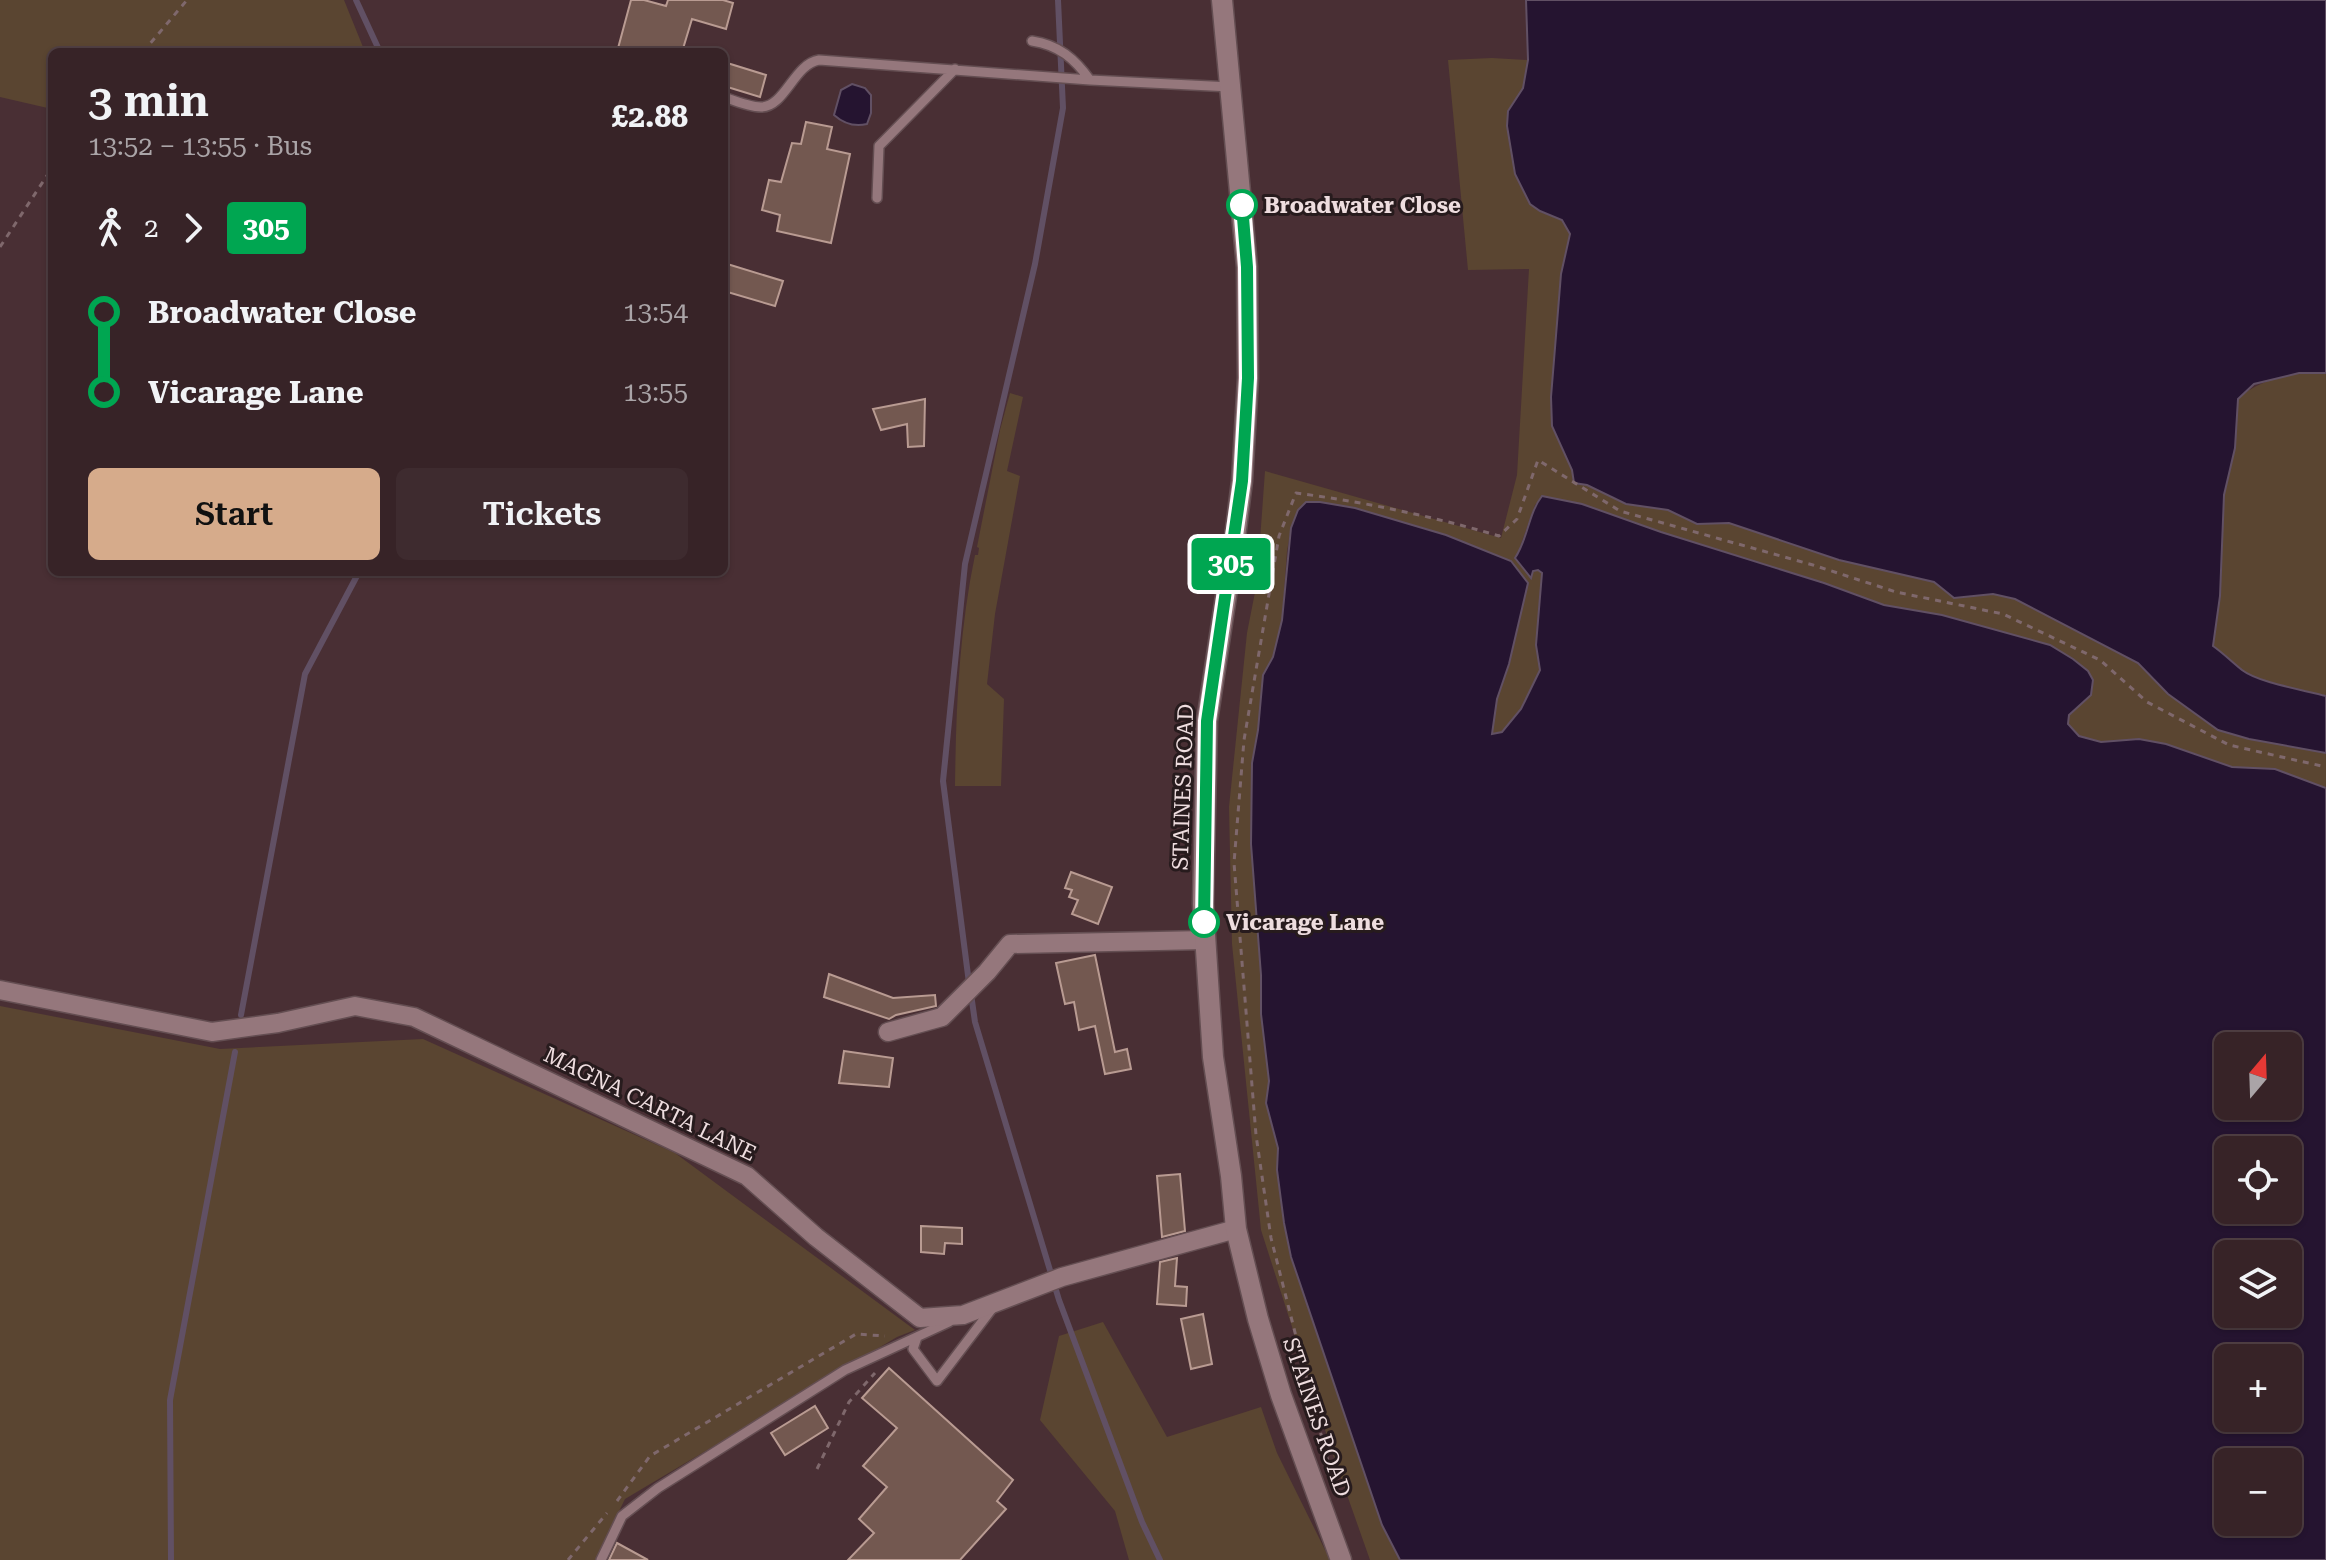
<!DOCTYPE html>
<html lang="en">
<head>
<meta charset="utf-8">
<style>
	body { margin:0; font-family:"Roboto Serif",serif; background:#3e2b2f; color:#f1f3f6; height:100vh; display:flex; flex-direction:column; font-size:30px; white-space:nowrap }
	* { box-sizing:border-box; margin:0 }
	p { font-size:26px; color:#aaa4a7 }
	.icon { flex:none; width:44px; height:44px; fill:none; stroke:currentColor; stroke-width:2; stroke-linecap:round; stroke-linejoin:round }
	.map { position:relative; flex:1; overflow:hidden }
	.drawer { position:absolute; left:48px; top:48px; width:680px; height:528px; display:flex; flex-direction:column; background:#372327; border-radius:12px; box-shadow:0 2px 6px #0004,0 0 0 2px #514044 }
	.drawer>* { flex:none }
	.badge { padding:0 16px; border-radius:6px; font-size:28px; line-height:52px }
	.needle { width:52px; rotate:19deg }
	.buttons { position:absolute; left:2214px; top:1032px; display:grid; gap:16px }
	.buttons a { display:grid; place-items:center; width:88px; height:88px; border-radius:12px; background:#372327; box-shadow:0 2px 6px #0004,0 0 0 2px #514044; font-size:40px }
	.map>.badge { position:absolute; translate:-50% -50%; box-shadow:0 0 0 4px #fff }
	.legs { display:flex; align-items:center; gap:12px; height:88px; padding:0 40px; font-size:26px }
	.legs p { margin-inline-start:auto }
	.head { display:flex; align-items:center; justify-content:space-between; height:136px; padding:0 40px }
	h1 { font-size:44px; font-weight:600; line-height:60px }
	.primary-button { display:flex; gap:16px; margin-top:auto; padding:16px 40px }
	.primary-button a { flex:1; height:92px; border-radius:12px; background:#d6ab8b; color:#111; font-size:32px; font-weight:600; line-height:92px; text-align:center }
	.primary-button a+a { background:#3e2b2f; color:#f1f3f6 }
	ul { padding:0 40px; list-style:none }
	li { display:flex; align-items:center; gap:28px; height:80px; font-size:30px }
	li i { display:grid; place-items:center; width:12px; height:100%; margin:0 10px; background:currentColor }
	li i::after { content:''; width:20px; height:20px; margin:-10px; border:6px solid; border-radius:50%; background:#372327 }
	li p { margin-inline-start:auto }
	li:first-child i { background:linear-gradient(#0000 50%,currentColor 0) }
	li:last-child i { background:linear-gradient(currentColor 50%,#0000 0) }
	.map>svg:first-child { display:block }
	.green { fill:#5a4531 }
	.water { fill:#251430; stroke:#615064; stroke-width:2; fill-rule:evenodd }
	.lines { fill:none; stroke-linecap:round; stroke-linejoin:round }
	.stream { stroke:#615064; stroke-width:6 }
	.building { fill:#735850; stroke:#b99b92; stroke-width:2 }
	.service-casing { stroke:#644e52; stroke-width:12 }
	.minor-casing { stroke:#644e52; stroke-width:21 }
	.secondary-casing { stroke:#644e52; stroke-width:23 }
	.path { stroke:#7f686c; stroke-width:3; stroke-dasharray:6 6; stroke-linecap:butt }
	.service { stroke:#95777c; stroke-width:9 }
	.minor { stroke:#95777c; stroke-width:18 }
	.secondary { stroke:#95777c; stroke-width:20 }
	.line-1-casing { stroke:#fff; stroke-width:18 }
	.line-1 { stroke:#00a651; stroke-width:12 }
	.stop-1-dot { fill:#fff; stroke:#00a651; stroke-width:4 }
	.labels { text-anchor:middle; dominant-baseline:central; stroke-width:6; stroke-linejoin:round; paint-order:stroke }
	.stop-label { font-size:22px; font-weight:bold; fill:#eedddf; stroke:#271b1d; text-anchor:start }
	.street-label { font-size:22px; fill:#eedddf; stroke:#271b1d }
</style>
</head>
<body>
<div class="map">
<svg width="2326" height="1560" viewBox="0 0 2326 1560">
	<rect width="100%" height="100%" fill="#492f34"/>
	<path class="green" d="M0,0H344L365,52H52V109L0,97Z
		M1492,58L1528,60L1523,88L1508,111L1540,212L1562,220L1570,234L1561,274L1551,397L1552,426L1572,470L1574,483L1587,485L1626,504L1668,510L1697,524L1729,523L1839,560L1934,582L1954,598L1993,594L2015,599L2138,663L2168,694L2249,739L2326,753V788L2275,769L2232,767L2166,744L2139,739L2101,742L2079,736L2068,724L2069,715L2091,695L2050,645L1942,615L1884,605L1824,583L1661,532L1582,504L1542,496L1535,505L1516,558L1531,577L1533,571L1538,570L1542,573L1536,645L1540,670L1521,709L1502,732L1492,734L1497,699L1509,664L1528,583L1511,561L1298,510L1291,528L1287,551L1282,620L1273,657L1263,675L1258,730L1252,763L1251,844L1261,975V1014L1269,1081L1266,1103L1278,1148L1277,1169L1284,1223L1291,1257L1382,1525L1400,1560H1370L1334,1458L1261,1230L1232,944L1229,807L1247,633L1257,582L1265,471L1501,538L1517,475L1529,269L1468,270L1448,60Z
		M2323,372L2326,373V696C2304,690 2259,683 2242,670C2232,662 2223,653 2212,646L2220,596L2224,495L2235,448L2237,399C2262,378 2290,373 2323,372Z
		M1010,393L1023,397L1007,471L1020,476L995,614L987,684L1004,699L1001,786H955C956,708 959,632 975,555H978L979,548L977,547L1000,430Z
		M0,1006L220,1049L423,1039L675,1153L915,1330L897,1337L625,1499L595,1560H0Z
		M1103,1322L1167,1437L1261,1407L1277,1453L1330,1560H1129L1115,1511L1040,1420L1059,1336Z"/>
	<path class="water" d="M1526,0H2326V373H2299L2254,384L2238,399L2235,448L2224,495L2220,596L2213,646C2223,653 2232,662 2242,670C2259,683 2304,690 2326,696V753L2249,739L2218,730L2168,694L2138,663L2015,599L1993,594L1954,598L1934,582L1839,560L1729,523L1697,524L1668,510L1626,504L1587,485L1574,483L1572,470L1552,426L1551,397L1561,274L1570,234L1562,220L1540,211L1530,204L1515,174L1507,126L1508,111L1523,88L1528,60Z
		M852,84L865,88L871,95V113L867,124C854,127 844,124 834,115L841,90Z
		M1542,496L1582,504L1661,532L1824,583L1884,605L1942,615L2050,645L2073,659L2088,671L2093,680L2091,695L2069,715L2068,724L2079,736L2101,742L2139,739L2166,744L2232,767L2275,769L2326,788V1560H1400L1382,1525L1291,1257L1284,1223L1277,1170L1278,1148L1266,1103L1269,1081L1261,1014V975L1251,844L1252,763L1258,730L1263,675L1273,657L1282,620L1291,528L1298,510L1306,502H1320L1355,508L1446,535L1511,561L1528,583L1509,664L1497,699L1492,734L1502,732L1521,709L1540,670L1536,645L1542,573L1538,570L1533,571L1531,578L1515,558C1528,539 1528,514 1542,496ZM2228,1046H2288V1106H2228ZM2228,1150H2288V1210H2228ZM2228,1254H2288V1314H2228ZM2228,1358H2288V1418H2228ZM2228,1462H2288V1522H2228Z"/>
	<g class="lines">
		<path class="stream" d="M356,0L380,52
			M969,983L943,781L965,564L1035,264L1063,108L1058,0
			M971,994L975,1022L1059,1300L1142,1522L1160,1560
			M241,1015L305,674L359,572
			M171,1560L170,1400L235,1052"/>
	</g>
	<path class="building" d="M631,0H644L666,6L668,0H723L733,3L726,29L692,19L682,52H617Z
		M724,62L766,75L760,97L724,86Z
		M806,122L832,127L827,149L850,154L831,243L777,231L780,215L762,210L769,180L781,182L792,143L801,144Z
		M724,263L783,281L775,306L724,291Z
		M925,399L924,446L908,447L907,424L881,430L873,409Z
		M1071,872L1112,887L1098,924L1072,914L1078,900L1069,897L1072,890L1065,888Z
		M1095,955L1115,1052L1127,1049L1131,1069L1105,1074L1095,1026L1079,1030L1074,1002L1065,1004L1056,963Z
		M829,974L893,998L935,995L936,1006L896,1015L889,1019L824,997Z
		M844,1051L893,1058L889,1087L839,1083Z
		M1180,1174L1185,1231L1162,1237L1157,1176Z
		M921,1226L962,1228V1244L945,1243L944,1254L921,1252Z
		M1177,1258L1175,1286L1187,1287L1186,1306L1157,1304L1160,1262Z
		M1203,1314L1212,1364L1191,1369L1181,1319Z
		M889,1368L1013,1480L997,1501L1006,1509L960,1560H848L874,1533L859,1519L887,1487L863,1466L897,1428L862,1398Z
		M815,1406L828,1428L785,1455L771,1433Z
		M617,1543L648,1560H609Z"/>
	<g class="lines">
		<g class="service-casing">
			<path id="service" d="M1032,41C1059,45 1075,59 1090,80
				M724,97C735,101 750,107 761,107C785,107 794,64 819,60L1090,80L1231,87
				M877,198L879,146L955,69
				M917,1337L913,1349L937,1381L994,1306
				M601,1560L622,1516L658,1488L845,1370L949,1322"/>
		</g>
		<g class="minor-casing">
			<path id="minor" d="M0,990L212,1032L278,1023L355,1006L414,1017L747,1176L816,1237L920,1318L963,1315L1062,1277L1236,1229
				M888,1032L942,1017L987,972L1010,944L1205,940"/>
		</g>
		<g class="secondary-casing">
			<path id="secondary" d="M1222,0L1247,267L1248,378L1242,481L1235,537L1207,721L1203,904L1213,1057L1231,1176L1236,1229L1258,1319L1281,1395L1341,1560"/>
		</g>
		<path class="path" d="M143,52L187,0
			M0,247L52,168
			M1328,1462L1271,1238L1256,1135L1234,863L1244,740L1279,536L1296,493C1364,502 1432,516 1499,536L1517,519L1538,460L1620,511L1813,565L1896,592L2003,614L2100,660L2147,702L2229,745L2326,767
			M817,1469L849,1402L875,1373
			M617,1501L650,1456L856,1334L885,1336
			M568,1560L607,1513"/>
		<use href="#service" class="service"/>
		<use href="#minor" class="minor"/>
		<use href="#secondary" class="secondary"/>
	</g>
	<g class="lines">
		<g class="line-1-casing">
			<path id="line-1" d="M1204,922L1207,721L1242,481L1248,378L1247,267L1242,205"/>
		</g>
		<use href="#line-1" class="line-1"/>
	</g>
	<g class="stop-1-dot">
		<circle cx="1242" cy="205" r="14"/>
		<circle cx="1204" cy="922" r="14"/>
	</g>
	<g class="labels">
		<g class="stop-label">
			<text x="1264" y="205">Broadwater Close</text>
			<text x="1226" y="922">Vicarage Lane</text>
		</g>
		<g class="street-label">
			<text transform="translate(1183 787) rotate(-88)">STAINES ROAD</text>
			<text transform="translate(650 1104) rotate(26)">MAGNA CARTA LANE</text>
			<text transform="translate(1317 1417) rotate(71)">STAINES ROAD</text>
		</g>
	</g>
</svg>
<div class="buttons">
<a><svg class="needle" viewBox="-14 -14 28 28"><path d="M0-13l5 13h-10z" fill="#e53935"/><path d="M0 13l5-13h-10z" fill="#aaa4a7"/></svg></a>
<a><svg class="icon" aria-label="locate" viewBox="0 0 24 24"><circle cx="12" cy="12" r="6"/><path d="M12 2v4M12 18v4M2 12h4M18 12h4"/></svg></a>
<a><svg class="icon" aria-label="layers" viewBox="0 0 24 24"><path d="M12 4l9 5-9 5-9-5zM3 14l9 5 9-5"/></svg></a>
<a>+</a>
<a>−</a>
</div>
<b class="badge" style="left:1231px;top:564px;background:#00a651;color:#fff">305</b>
<section class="drawer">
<div class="head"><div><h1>3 min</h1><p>13:52 – 13:55 · Bus</p></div><b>£2.88</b></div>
<div class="legs"><svg class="icon" aria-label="walk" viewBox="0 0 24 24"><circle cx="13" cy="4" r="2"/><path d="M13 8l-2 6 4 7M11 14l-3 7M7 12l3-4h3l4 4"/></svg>2<svg class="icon" aria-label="forward" viewBox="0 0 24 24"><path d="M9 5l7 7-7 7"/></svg><b class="badge" style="background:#00a651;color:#fff">305</b></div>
<ul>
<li><i style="color:#00a651"></i><b>Broadwater Close</b><p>13:54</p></li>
<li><i style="color:#00a651"></i><b>Vicarage Lane</b><p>13:55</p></li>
</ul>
<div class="primary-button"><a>Start</a><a>Tickets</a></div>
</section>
</div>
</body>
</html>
